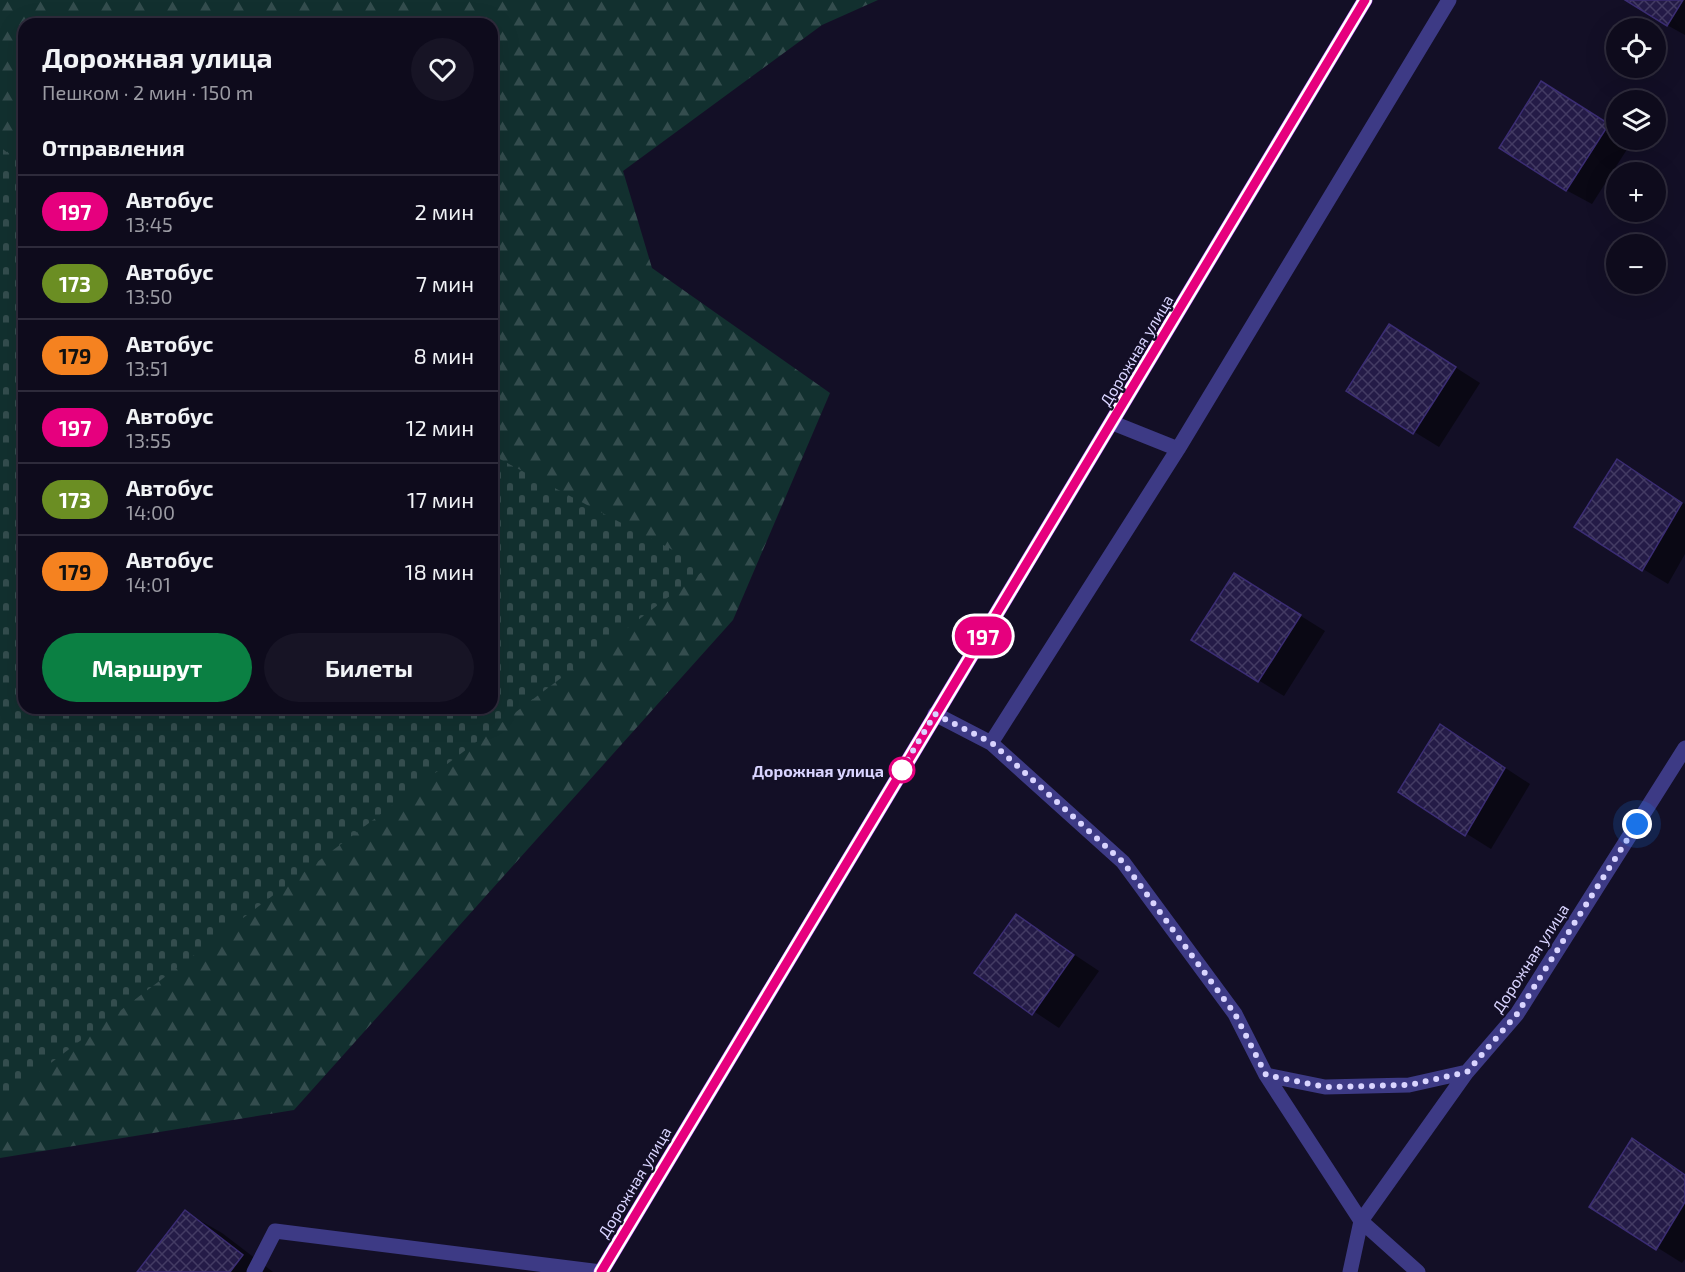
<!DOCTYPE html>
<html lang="ru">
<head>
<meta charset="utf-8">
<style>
	body { margin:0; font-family:"Exo 2",sans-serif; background:#171425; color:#f1f3f6; height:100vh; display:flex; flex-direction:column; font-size:22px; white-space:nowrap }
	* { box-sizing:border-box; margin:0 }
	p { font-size:20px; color:#9b9ba3 }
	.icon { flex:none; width:33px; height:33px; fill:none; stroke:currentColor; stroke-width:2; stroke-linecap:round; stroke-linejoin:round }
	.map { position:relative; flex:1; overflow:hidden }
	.sheet { position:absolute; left:18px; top:18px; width:480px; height:696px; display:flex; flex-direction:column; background:#0e0b1c; border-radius:18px; box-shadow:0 6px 24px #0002,0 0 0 2px #2e2b3b }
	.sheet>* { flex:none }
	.badge { padding:0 12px; border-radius:20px; font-size:21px; line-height:39px }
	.controls { position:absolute; left:1606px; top:18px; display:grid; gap:12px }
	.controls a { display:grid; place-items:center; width:60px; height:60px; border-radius:50%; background:#0e0b1c; box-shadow:0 6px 24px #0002,0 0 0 2px #2e2b3b; font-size:30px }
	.you { position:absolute; width:30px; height:30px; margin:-15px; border:4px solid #fff; border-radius:50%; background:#1a73e8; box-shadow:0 0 0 9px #1a73e833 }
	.map>.badge { position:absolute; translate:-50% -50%; box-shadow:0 0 0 3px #fff }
	h2 { padding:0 24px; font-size:22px; line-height:54px }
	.round { display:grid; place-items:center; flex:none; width:63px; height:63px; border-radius:32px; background:#171425 }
	.overview { display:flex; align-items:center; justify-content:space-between; height:102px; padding:0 24px }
	h1 { font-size:28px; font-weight:700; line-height:45px }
	.primary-button { display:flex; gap:12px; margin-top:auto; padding:12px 24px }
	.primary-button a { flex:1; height:69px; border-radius:36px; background:#0b8043; color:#fff; font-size:24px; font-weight:700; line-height:69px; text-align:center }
	.primary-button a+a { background:#171425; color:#f1f3f6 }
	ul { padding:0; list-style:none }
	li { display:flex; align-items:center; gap:18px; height:72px; padding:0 24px; border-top:2px solid #2e2b3b }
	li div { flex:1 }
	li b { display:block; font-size:22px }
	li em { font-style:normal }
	li .badge { min-width:66px; font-weight:700; text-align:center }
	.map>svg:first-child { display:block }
	.forest { fill:url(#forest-firs); fill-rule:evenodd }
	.cemetery { fill:url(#cemetery-stones) }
	.shadow { fill:#0007 }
	.building { fill:url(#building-cross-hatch); stroke:#3b2d73; stroke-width:1.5 }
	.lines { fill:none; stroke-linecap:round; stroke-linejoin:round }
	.minor { stroke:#3d3a85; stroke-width:15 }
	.major { stroke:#c25bff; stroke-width:15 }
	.line-casing { stroke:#fff; stroke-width:14 }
	.line { stroke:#e6007e; stroke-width:9 }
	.walk { stroke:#d9d4ff; stroke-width:6; stroke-dasharray:0 10.8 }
	.stop-dot { fill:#fff; stroke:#e6007e; stroke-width:3 }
	.labels { text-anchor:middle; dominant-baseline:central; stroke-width:4.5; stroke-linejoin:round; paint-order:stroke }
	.street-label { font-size:16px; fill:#d9d4ff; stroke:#130f26 }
	.stop-label { font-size:16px; font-weight:bold; fill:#d9d4ff; stroke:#130f26; text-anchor:end }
</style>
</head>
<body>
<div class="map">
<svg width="1685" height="1272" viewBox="0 0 1685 1272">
	<defs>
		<pattern id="forest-firs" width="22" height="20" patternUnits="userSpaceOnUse" patternTransform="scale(1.5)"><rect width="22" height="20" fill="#12302f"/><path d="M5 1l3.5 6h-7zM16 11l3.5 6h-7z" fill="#344d4e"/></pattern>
		<pattern id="cemetery-stones" width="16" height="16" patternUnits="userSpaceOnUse" patternTransform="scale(1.5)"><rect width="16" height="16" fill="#12302f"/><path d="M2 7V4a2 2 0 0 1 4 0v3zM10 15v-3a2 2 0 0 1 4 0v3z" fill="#344d4e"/></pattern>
		<pattern id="building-cross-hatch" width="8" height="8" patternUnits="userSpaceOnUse" patternTransform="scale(1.5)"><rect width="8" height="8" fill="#241b47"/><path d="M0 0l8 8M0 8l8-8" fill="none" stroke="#433b63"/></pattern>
	</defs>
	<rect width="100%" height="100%" fill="#130f26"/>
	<path class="forest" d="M0,0H878L822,25L623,171L652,268L830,393L733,620L294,1110L0,1158ZM24,24H492V708H24Z"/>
	<path class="cemetery" d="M0,147L24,165V708H492V455L707,568L7,1096L0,1113Z"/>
	<path class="shadow" d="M1628,0H1685V35L1667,25Z
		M1567,98L1617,129V140H1633L1592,204L1566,190Z
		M1414,341L1480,383L1439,447L1348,391Z
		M1617,461L1685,504V554L1668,584L1643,569Z
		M1259,590L1325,631L1284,696L1193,640Z
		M1441,726L1530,784L1491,849L1400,792Z
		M1016,916L1099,971L1059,1028L976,973Z
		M1632,1140L1685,1174V1259L1682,1263L1591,1206Z
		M185,1212L222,1233L273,1272H139Z"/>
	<path class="building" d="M1625,0H1683L1667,26Z
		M1541,81L1609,124L1566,191L1499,148Z
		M1389,324L1456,367L1413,434L1346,391Z
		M1617,459L1682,503L1642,571L1574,527Z
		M1234,573L1301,615L1258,682L1191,640Z
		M1440,724L1505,768L1465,836L1398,792Z
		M1016,914L1074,955L1032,1015L974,973Z
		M1632,1138L1685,1175V1202L1656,1250L1589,1207Z
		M185,1210L243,1255L230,1272H137Z"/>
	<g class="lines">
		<path class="minor" d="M1113,423L1178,449
			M935,714L991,743L1123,862L1235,1014L1266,1075L1361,1221L1418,1272
			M991,743L1178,449L1449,0
			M1266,1075L1325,1087L1409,1085L1467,1072L1517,1014L1685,748
			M254,1272L275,1231L601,1272
			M1350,1272L1361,1221L1467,1072"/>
		<path class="major" d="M601,1272L1365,0"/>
	</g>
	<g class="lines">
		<g class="line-casing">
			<path id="line" d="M601,1272L1365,0"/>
		</g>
		<use href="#line" class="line"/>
		<path class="walk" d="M902,770L899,774L935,714L992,743L1123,862L1235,1014L1266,1075L1325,1087L1409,1085L1467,1072L1517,1014L1637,824"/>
	</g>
	<circle class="stop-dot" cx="902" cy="770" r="12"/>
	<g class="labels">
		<g class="street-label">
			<text transform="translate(1136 350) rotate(-59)">Дорожная улица</text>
			<text transform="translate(1530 958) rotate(-57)">Дорожная улица</text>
			<text transform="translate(634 1182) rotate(-59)">Дорожная улица</text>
		</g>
		<g class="stop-label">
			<text x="884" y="770">Дорожная улица</text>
		</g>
	</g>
</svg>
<div class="controls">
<a><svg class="icon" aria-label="locate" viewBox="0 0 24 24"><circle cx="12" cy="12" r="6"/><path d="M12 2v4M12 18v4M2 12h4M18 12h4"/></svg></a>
<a><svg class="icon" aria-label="layers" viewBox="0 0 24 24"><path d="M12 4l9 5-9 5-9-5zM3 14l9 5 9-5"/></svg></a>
<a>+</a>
<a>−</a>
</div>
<div class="you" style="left:1637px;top:824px"></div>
<b class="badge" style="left:983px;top:636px;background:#e6007e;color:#fff">197</b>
<section class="sheet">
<div class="overview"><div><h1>Дорожная улица</h1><p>Пешком · 2 мин · 150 m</p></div><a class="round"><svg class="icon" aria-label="heart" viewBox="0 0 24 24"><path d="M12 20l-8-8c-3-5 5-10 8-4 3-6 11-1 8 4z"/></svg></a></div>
<h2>Отправления</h2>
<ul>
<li><span class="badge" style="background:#e6007e;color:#fff">197</span><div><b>Автобус</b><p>13:45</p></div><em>2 мин</em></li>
<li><span class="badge" style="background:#6b8e23;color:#fff">173</span><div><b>Автобус</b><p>13:50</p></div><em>7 мин</em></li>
<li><span class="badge" style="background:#f58220;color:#111">179</span><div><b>Автобус</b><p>13:51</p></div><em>8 мин</em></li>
<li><span class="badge" style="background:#e6007e;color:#fff">197</span><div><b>Автобус</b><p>13:55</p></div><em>12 мин</em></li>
<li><span class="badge" style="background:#6b8e23;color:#fff">173</span><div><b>Автобус</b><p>14:00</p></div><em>17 мин</em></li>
<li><span class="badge" style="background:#f58220;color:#111">179</span><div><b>Автобус</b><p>14:01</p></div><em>18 мин</em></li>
</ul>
<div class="primary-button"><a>Маршрут</a><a>Билеты</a></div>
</section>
</div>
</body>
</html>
